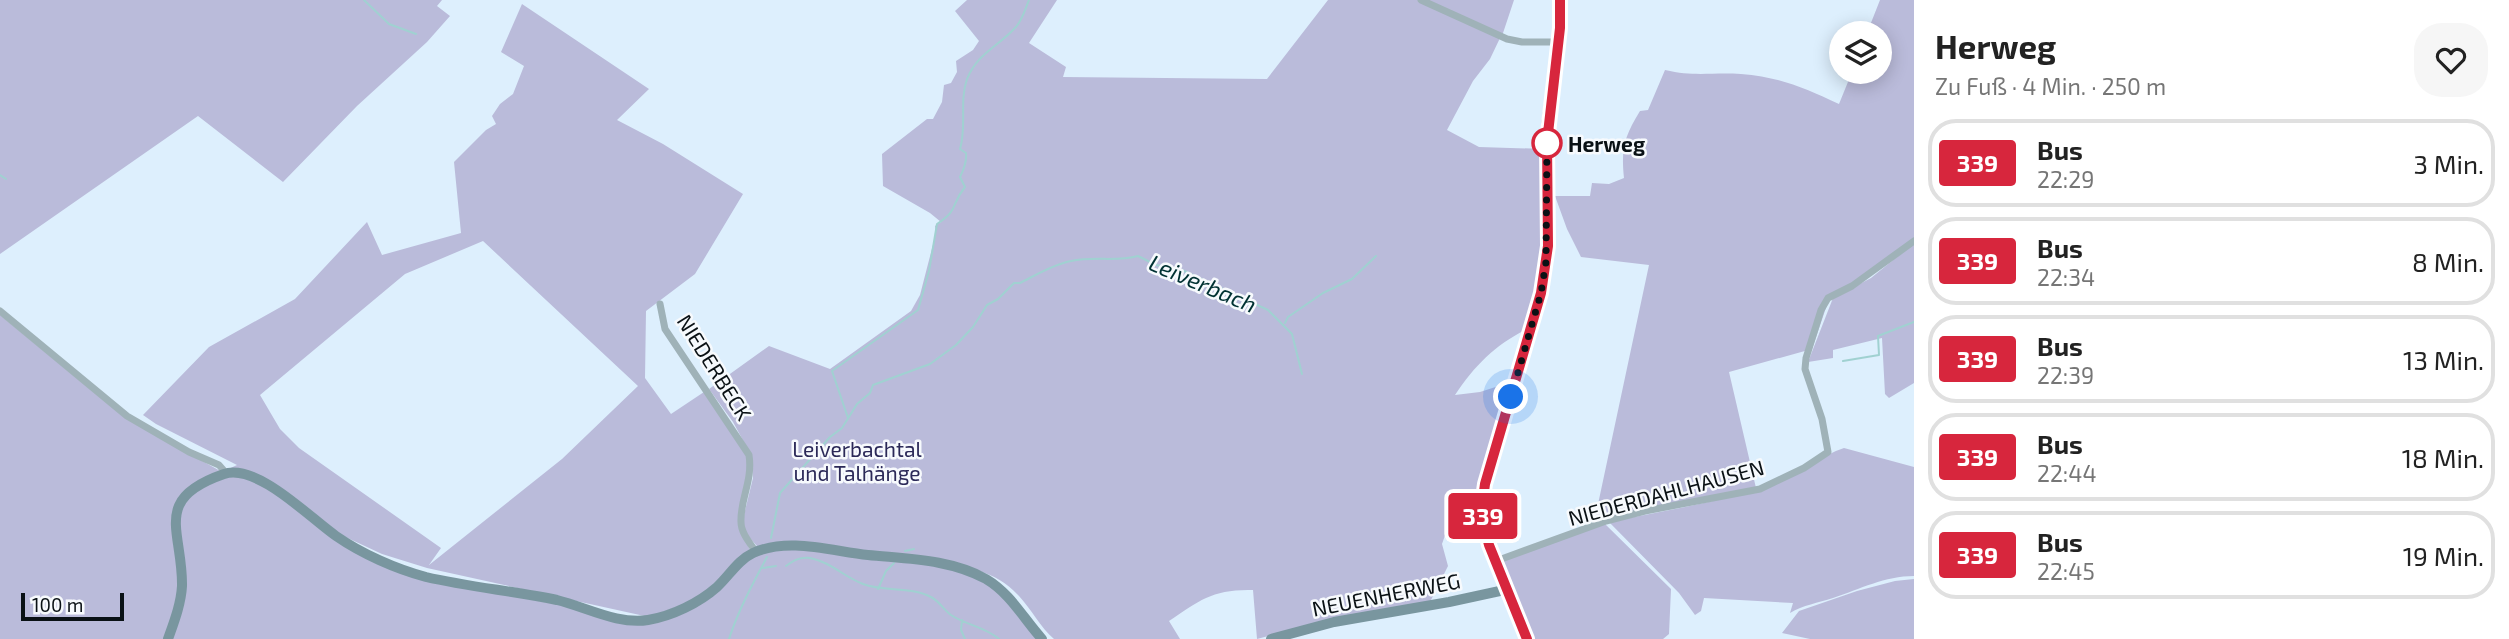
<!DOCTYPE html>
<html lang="de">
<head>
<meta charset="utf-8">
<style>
	body { margin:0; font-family:"Exo 2",sans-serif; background:#f6f6f6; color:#222; height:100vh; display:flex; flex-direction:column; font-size:26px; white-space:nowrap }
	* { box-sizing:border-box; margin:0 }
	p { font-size:23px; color:#767676 }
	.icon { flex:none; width:38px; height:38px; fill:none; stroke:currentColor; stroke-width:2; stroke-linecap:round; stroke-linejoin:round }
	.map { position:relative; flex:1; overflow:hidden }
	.sheet { display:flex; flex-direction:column; background:#fff; width:595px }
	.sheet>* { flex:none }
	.badge { padding:0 14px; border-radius:5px; font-size:24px; line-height:46px }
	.tools { position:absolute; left:1829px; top:21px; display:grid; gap:14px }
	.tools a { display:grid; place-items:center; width:63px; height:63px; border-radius:50%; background:#fff; box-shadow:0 4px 18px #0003; font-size:35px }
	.scale { position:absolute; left:21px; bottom:18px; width:103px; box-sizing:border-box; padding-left:7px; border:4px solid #0a1115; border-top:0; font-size:19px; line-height:24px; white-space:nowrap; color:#0a1115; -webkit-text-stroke:5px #f7fafd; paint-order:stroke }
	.you { position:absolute; width:35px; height:35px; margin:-18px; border:5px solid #fff; border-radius:50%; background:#1a73e8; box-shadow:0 0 0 10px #1a73e833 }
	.map>.badge { position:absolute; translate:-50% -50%; box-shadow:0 0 0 4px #fff }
	.round { display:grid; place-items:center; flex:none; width:74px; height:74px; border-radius:28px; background:#f6f6f6 }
	.overview { display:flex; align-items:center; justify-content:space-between; height:119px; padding:0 21px }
	h1 { font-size:33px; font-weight:700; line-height:52px }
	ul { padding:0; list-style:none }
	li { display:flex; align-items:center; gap:21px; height:88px; margin:0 14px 10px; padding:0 7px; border:4px solid #e0e0e0; border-radius:28px }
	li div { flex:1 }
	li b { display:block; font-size:26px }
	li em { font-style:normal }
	li .badge { min-width:77px; font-weight:700; text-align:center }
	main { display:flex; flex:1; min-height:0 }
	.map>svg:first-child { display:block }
	.green { fill:#babbda; fill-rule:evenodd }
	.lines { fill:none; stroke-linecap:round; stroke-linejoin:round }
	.stream { stroke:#a0d1d1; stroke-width:2 }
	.street { stroke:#9fb2b8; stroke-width:7 }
	.secondary { stroke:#79969f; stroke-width:10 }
	.primary { stroke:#5d818c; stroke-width:12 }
	.line-casing { stroke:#fff; stroke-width:16 }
	.line { stroke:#d7263d; stroke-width:10 }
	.walk { stroke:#0a1115; stroke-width:7; stroke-dasharray:0 12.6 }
	.stop-dot { fill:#fff; stroke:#d7263d; stroke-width:3.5 }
	.labels { text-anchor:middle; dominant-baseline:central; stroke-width:5; stroke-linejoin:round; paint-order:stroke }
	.stop-label { font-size:21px; font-weight:bold; fill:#0a1115; stroke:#f7fafd; text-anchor:start }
	.street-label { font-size:21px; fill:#0a1115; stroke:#f7fafd }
	.park-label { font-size:21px; fill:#2b2958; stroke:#f7fafd }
	.water-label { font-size:23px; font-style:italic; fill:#003132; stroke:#f7fafd }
</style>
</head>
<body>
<main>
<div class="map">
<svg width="1914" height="639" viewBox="0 0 1914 639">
	<rect width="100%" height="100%" fill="#ddeffd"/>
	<path class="green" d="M0,0H442L437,6L450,16L427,42L357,106L283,182L198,116L0,254Z
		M967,0H1057L1029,43L1066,67L1063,77L1267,79L1328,0H1419L1500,38L1490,59L1473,81L1447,130L1479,147L1545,149V261L1529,328C1496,344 1475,365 1455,395L1480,392L1514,381L1484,484L1481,507L1457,501L1442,544L1448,566L1430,602L1331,619L1257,639L1253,590C1213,589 1200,600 1169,621L1180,639H1054C1040,627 1032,610 1019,596C995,570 968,568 936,560L935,565C994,577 1003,595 1039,639H170L180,610L175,608L166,639H0V315L124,417L222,472L237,465L156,424L143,415L209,347L295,299L367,222L382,255L461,233L454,162L486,130L496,124L492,116L500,104L513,94L524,66L501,52L522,4L649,89L617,120L663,144L743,194L695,274L646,311L645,378L671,414L704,392L747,455L748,479L738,524L750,550L696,600L649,617L427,568L382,554L339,534L281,489L277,495L336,539L377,562L424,580L577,608L636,624L663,619L699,603L721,587L750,558L762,553L760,546H757L748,536L742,523L753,478L751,455L733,422L709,389L769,346L830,369L911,311L920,295L936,233L935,226L941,222L930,213L883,186L882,154L927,119H933L942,102L944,85L951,83L957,72L956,61L973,50L979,41L955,11ZM483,241L638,386L562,459L429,565L441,548L299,448L280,429L260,395L405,274ZM179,501L184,504L177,527L184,584L181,583C176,556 166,526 179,501Z
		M1424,0H1514L1502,36Z
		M1880,0H1914V240L1868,277L1830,296L1812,349L1729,372L1756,488L1594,523L1649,265L1581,257L1567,229L1555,196H1590L1592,183L1609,184L1624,178C1621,149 1624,137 1640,111L1648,110L1665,70C1695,77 1712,72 1741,74C1780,77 1804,88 1839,104L1852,72H1880V33H1867Z
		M1914,243V383L1889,398L1885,394L1882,338L1833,350V358L1808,362L1833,298L1871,278Z
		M1844,448L1914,467V576C1885,576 1860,589 1833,598C1818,603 1803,605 1790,613L1793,603L1704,598L1701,611L1695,615L1679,593L1609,522C1668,510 1726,501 1782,481C1804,472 1822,455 1844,448Z
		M1604,523L1671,589L1669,634L1663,639H1528L1498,561Z
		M1914,579V639H1810L1782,633L1799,611L1857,591L1895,581Z"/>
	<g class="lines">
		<path class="stream" d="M364,0L389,24L416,34
			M0,175L6,179
			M1285,323L1288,317L1323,293L1352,279L1376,256
			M1843,361L1879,355L1878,336L1914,322
			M848,418L832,371L918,310L929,271L937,224C960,209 950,205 965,187L960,177C964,169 967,162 966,153L960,149C967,127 959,102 967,79C977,54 997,47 1014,29C1022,22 1025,9 1029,0
			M771,538L780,493L830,437L842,428L857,404L870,393L873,385L930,364L956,345L973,327L987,305L998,299L1014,283H1020C1036,275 1054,264 1071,261C1094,256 1117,262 1138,256L1156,265L1182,270L1268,310L1292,334L1302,374
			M905,551L914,549
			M786,566C794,560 800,557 810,558C831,562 844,577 863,584C884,592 911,586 931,597C939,601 944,610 951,615C966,625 985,627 999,639
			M763,568L776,566
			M878,589L886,571L894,563
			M962,620L961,630L965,639
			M729,639C738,611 753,583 767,557"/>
		<path class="street" d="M1421,0L1507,39L1522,42H1559
			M660,304L665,329L749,455C753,481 740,499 741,522C741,533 750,543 756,552
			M0,311L127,416L189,452L219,465L226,473
			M1496,561L1606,521L1645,511L1760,489L1804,468L1828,452L1822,419L1805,369L1806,358L1821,310L1828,298L1852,286L1914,241"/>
		<path class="secondary" d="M168,639C174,622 181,604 182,586C183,531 151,499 224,474C257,463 310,518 336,536C362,554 396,569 426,577C469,587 514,591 557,600C586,607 618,625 648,620C672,616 699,603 717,587C729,576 738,560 753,553C788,537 831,551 868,555C907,559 950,559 986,579C1011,594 1023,618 1042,639
			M1271,639L1334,622L1449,602L1509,589"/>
		<path class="primary" d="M1527,639L1489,545L1483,519L1485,484L1541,293L1546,262L1547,127L1560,28V0"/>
	</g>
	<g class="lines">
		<g class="line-casing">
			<path id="line" d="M1527,639L1489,545C1483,524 1481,506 1485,484L1541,293L1548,246L1547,142L1560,28V0"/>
		</g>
		<use href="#line" class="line"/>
		<path class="walk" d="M1511,397L1541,293L1546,262L1547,143"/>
	</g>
	<circle class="stop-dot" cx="1547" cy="143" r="14"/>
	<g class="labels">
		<g class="stop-label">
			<text x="1568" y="143">Herweg</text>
		</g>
		<g class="street-label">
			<text transform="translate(715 367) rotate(58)">NIEDERBECK</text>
			<text transform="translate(1666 492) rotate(-15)">NIEDERDAHLHAUSEN</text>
			<text transform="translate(1386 594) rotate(-11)">NEUENHERWEG</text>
		</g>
		<g class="park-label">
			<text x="857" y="448">Leiverbachtal<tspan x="857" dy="24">und Talhänge</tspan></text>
		</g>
		<g class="water-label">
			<text transform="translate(1203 283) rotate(23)">Leiverbach</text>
		</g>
	</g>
</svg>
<div class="tools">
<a><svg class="icon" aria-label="layers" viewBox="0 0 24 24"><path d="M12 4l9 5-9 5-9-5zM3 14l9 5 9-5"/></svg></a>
</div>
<div class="scale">100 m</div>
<div class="you" style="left:1511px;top:397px"></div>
<b class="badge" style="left:1483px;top:516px;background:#d7263d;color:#fff">339</b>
</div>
<section class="sheet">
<div class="overview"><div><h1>Herweg</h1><p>Zu Fuß · 4 Min. · 250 m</p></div><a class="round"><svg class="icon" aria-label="heart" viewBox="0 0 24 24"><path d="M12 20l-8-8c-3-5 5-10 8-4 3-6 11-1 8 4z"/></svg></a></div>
<ul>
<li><span class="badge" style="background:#d7263d;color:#fff">339</span><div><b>Bus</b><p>22:29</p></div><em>3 Min.</em></li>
<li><span class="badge" style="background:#d7263d;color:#fff">339</span><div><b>Bus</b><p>22:34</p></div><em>8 Min.</em></li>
<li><span class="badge" style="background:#d7263d;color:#fff">339</span><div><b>Bus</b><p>22:39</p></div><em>13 Min.</em></li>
<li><span class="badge" style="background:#d7263d;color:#fff">339</span><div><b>Bus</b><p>22:44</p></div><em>18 Min.</em></li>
<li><span class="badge" style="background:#d7263d;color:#fff">339</span><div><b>Bus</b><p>22:45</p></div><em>19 Min.</em></li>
</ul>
</section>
</main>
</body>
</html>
